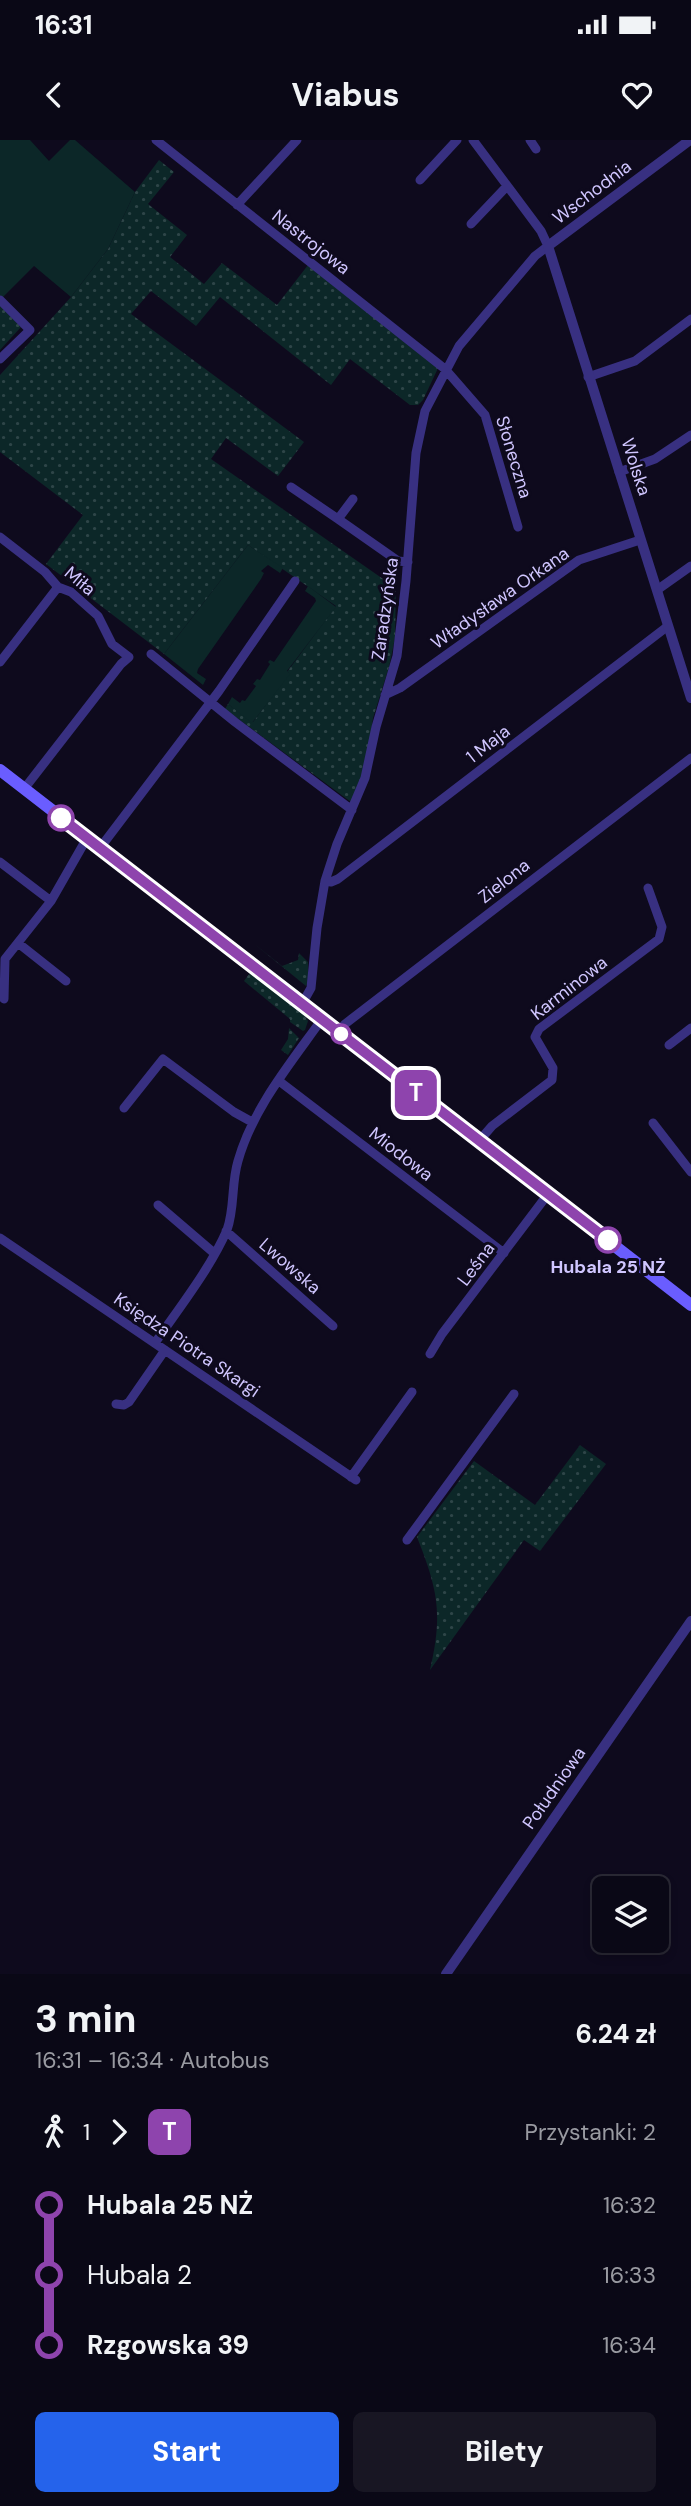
<!DOCTYPE html>
<html lang="pl">
<head>
<meta charset="utf-8">
<style>
	body { margin:0; font-family:"DM Sans",sans-serif; background:#181623; color:#f1f3f6; height:100vh; display:flex; flex-direction:column; font-size:26px; white-space:nowrap }
	* { box-sizing:border-box; margin:0 }
	p { font-size:23px; color:#999aa1 }
	.icon { flex:none; width:38px; height:38px; fill:none; stroke:currentColor; stroke-width:2; stroke-linecap:round; stroke-linejoin:round }
	.map { position:relative; height:1834px; overflow:hidden }
	.side { display:flex; flex-direction:column; background:#0a0816; flex:1 }
	.side>* { flex:none }
	.badge { padding:0 14px; border-radius:10px; font-size:24px; line-height:46px }
	.controls { position:absolute; left:592px; top:1736px; display:grid; gap:14px }
	.controls a { display:grid; place-items:center; width:77px; height:77px; border-radius:10px; background:#0a0816; box-shadow:0 4px 10px #0003,0 0 0 2px #2a2935; font-size:35px }
	.map>.badge { position:absolute; translate:-50% -50%; box-shadow:0 0 0 4px #fff }
	.legs { display:flex; align-items:center; gap:10px; height:77px; padding:0 35px; font-size:23px }
	.legs p { margin-inline-start:auto }
	.headline { display:flex; align-items:center; justify-content:space-between; height:119px; padding:0 35px }
	h1 { font-size:38px; font-weight:700; line-height:52px }
	.button { display:flex; gap:14px; margin-top:auto; padding:14px 35px }
	.button a { flex:1; height:80px; border-radius:10px; background:#2563eb; color:#fff; font-size:28px; font-weight:700; line-height:80px; text-align:center }
	.button a+a { background:#181623; color:#f1f3f6 }
	ul { padding:0 35px; list-style:none }
	li { display:flex; align-items:center; gap:24px; height:70px; font-size:26px }
	li i { display:grid; place-items:center; width:10px; height:100%; margin:0 9px; background:currentColor }
	li i::after { content:''; width:18px; height:18px; margin:-9px; border:5px solid; border-radius:50%; background:#0a0816 }
	li p { margin-inline-start:auto }
	li:first-child i { background:linear-gradient(#0000 50%,currentColor 0) }
	li:last-child i { background:linear-gradient(currentColor 50%,#0000 0) }
	.status { display:flex; justify-content:space-between; align-items:center; height:49px; padding:0 35px; background:#0a0816; direction:ltr }
	.status svg { height:19px; fill:currentColor }
	header { display:flex; justify-content:space-between; align-items:center; height:91px; padding:0 35px; background:#0a0816; font-size:32px; font-weight:700 }
	.map>svg:first-child { display:block }
	.grass { fill:url(#grass-dots) }
	.garden { fill:#0c2728 }
	.lines { fill:none; stroke-linecap:round; stroke-linejoin:round }
	.minor { stroke:#383081; stroke-width:9 }
	.tertiary { stroke:#383081; stroke-width:10 }
	.secondary { stroke:#6a5dff; stroke-width:12 }
	.line-1-casing { stroke:#fff; stroke-width:16 }
	.line-1 { stroke:#8e44ad; stroke-width:10 }
	.stop-1-dot { fill:#fff; stroke:#8e44ad; stroke-width:3.5 }
	.labels { text-anchor:middle; dominant-baseline:central; stroke-width:6; stroke-linejoin:round; paint-order:stroke }
	.street-label { font-size:18px; fill:#d0c6ff; stroke:#0e0a1d }
	.stop-label { font-size:18px; font-weight:bold; fill:#d0c6ff; stroke:#0e0a1d }
</style>
</head>
<body>
<div class="status"><b>16:31</b><svg viewBox="0 0 49 12"><path d="M0 12V9h3v3zM5 12V6h3v6zM10 12V3h3v9zM15 12V0h3v12zM26 1h20v11H26zM47 4h2v5h-2z"/></svg></div>
<header><svg class="icon" aria-label="back" viewBox="0 0 24 24"><path d="M15 5l-7 7 7 7"/></svg>Viabus<svg class="icon" aria-label="heart" viewBox="0 0 24 24"><path d="M12 20l-8-8c-3-5 5-10 8-4 3-6 11-1 8 4z"/></svg></header>
<div class="map">
<svg width="691" height="1834" viewBox="0 0 691 1834">
	<defs>
		<pattern id="grass-dots" width="8" height="8" patternUnits="userSpaceOnUse" patternTransform="scale(1.75)"><rect width="8" height="8" fill="#0c2728"/><path d="M2 2h.1M6 6h.1" fill="none" stroke="#2e4548" stroke-width="1.8" stroke-linecap="round"/></pattern>
	</defs>
	<rect width="100%" height="100%" fill="#0e0a1d"/>
	<path class="grass" d="M159,20L174,32L148,64L187,95L170,117L204,144L222,123L277,165L308,125L439,226L423,260L418,265H410L350,219L331,245L220,157L196,186L151,151L131,174L304,302L278,336L226,298L211,319L396,448L395,498L389,527L373,578L365,633L351,662L225,569L228,564L253,582L289,533L287,532L336,466L248,405L164,514L46,424L83,375L0,312V235L71,157L108,109L135,52Z
		M0,165L21,187L0,210Z
		M253,803L282,826L298,820L299,813L308,822V842L306,846Z
		M249,834L254,835L303,873L308,881L305,890L303,891L290,882V879L244,841Z
		M289,888L299,898L288,915L281,910L288,899Z
		M580,1305L606,1324L540,1411L524,1400L430,1530C443,1474 438,1450 417,1397L474,1321L535,1365Z"/>
	<path class="garden" d="M0,0H30L49,21L70,0H75L135,52L108,109L71,157L34,126L2,158L0,156Z
		M248,405L283,428L280,433L268,425L261,431L264,433L261,439L198,529L197,533L206,539L203,545L164,514Z
		M308,446L336,467L287,531L290,534L252,583L228,564L232,557L240,563L242,560L245,561L256,546L253,544L257,539L260,540L270,524L268,522L270,520L274,522L316,461L315,458L305,451Z"/>
	<g class="lines">
		<path class="minor" d="M156,0L445,229L485,275L518,387
			M530,0L536,9
			M420,40L457,0
			M237,65L297,0
			M471,84L507,46
			M0,160L30,190L0,219
			M588,237L635,221L691,179
			M619,332L655,319L691,295
			M291,347L338,379
			M353,359L338,379L398,421L408,422
			M0,397L45,432L58,447L71,452L98,476L112,504L129,517L121,524L24,649
			M657,450L691,426
			M151,514L235,582L352,670
			M0,522L58,447
			M385,555L400,548L579,420L640,400
			M100,708L219,551L295,441
			M0,722L51,761
			M325,741L331,742L338,739L668,486
			M18,803L66,841
			M4,859L5,819L51,761L87,698
			M302,864L311,848L317,788L325,741L337,704L365,638L376,587L397,516L406,441L416,313L425,271L459,206L535,116L548,106L541,91L473,0
			M338,892L345,884L691,618
			M669,905L691,888
			M279,941L504,1113
			M124,968L163,919L234,972L252,982
			M653,983L691,1032
			M479,1001L492,986L552,940L553,928L535,897L539,889L659,799L662,787L648,748
			M158,1065L214,1113
			M226,1091L333,1186
			M0,1098L356,1340
			M155,1203C179,1168 210,1129 227,1090C235,1068 231,1044 238,1021C253,968 290,924 322,879
			M430,1214L442,1194L548,1054
			M116,1264L124,1265L129,1262L165,1210
			M351,1337L412,1252
			M407,1400L514,1254"/>
		<path class="tertiary" d="M690,0L548,106L691,558
			M446,1834L691,1481"/>
		<path class="secondary" d="M0,630L691,1165"/>
	</g>
	<g class="lines">
		<g class="line-1-casing">
			<path id="line-1" d="M61,678L608,1100"/>
		</g>
		<use href="#line-1" class="line-1"/>
	</g>
	<g class="stop-1-dot">
		<circle cx="61" cy="678" r="12"/>
		<circle cx="341" cy="894" r="9"/>
		<circle cx="608" cy="1100" r="12"/>
	</g>
	<g class="labels">
		<g class="street-label">
			<text transform="translate(592 52) rotate(-37)">Wschodnia</text>
			<text transform="translate(311 102) rotate(38)">Nastrojowa</text>
			<text transform="translate(514 317) rotate(73)">Słoneczna</text>
			<text transform="translate(636 327) rotate(72)">Wolska</text>
			<text transform="translate(80 441) rotate(40)">Miła</text>
			<text transform="translate(500 458) rotate(-35)">Władysława Orkana</text>
			<text transform="translate(385 469) rotate(-82)">Zaradzyńska</text>
			<text transform="translate(488 604) rotate(-38)">1 Maja</text>
			<text transform="translate(504 741) rotate(-38)">Zielona</text>
			<text transform="translate(569 848) rotate(-38)">Karminowa</text>
			<text transform="translate(401 1014) rotate(38)">Miodowa</text>
			<text transform="translate(476 1124) rotate(-53)">Leśna</text>
			<text transform="translate(290 1126) rotate(41)">Lwowska</text>
			<text transform="translate(187 1205) rotate(34)">Księdza Piotra Skargi</text>
			<text transform="translate(554 1648) rotate(-55)">Południowa</text>
		</g>
		<g class="stop-label">
			<text x="608" y="1127">Hubala 25 NŻ</text>
		</g>
	</g>
</svg>
<div class="controls">
<a><svg class="icon" aria-label="layers" viewBox="0 0 24 24"><path d="M12 4l9 5-9 5-9-5zM3 14l9 5 9-5"/></svg></a>
</div>
<b class="badge" style="left:416px;top:953px;background:#8e44ad;color:#fff">T</b>
</div>
<section class="side">
<div class="headline"><div><h1>3 min</h1><p>16:31 – 16:34 · Autobus</p></div><b>6.24 zł</b></div>
<div class="legs"><svg class="icon" aria-label="walk" viewBox="0 0 24 24"><circle cx="13" cy="4" r="2"/><path d="M13 8l-2 6 4 7M11 14l-3 7M7 12l3-4h3l4 4"/></svg>1<svg class="icon" aria-label="forward" viewBox="0 0 24 24"><path d="M9 5l7 7-7 7"/></svg><b class="badge" style="background:#8e44ad;color:#fff">T</b><p>Przystanki: 2</p></div>
<ul>
<li><i style="color:#8e44ad"></i><b>Hubala 25 NŻ</b><p>16:32</p></li>
<li><i style="color:#8e44ad"></i><span>Hubala 2</span><p>16:33</p></li>
<li><i style="color:#8e44ad"></i><b>Rzgowska 39</b><p>16:34</p></li>
</ul>
<div class="button"><a>Start</a><a>Bilety</a></div>
</section>
</body>
</html>
